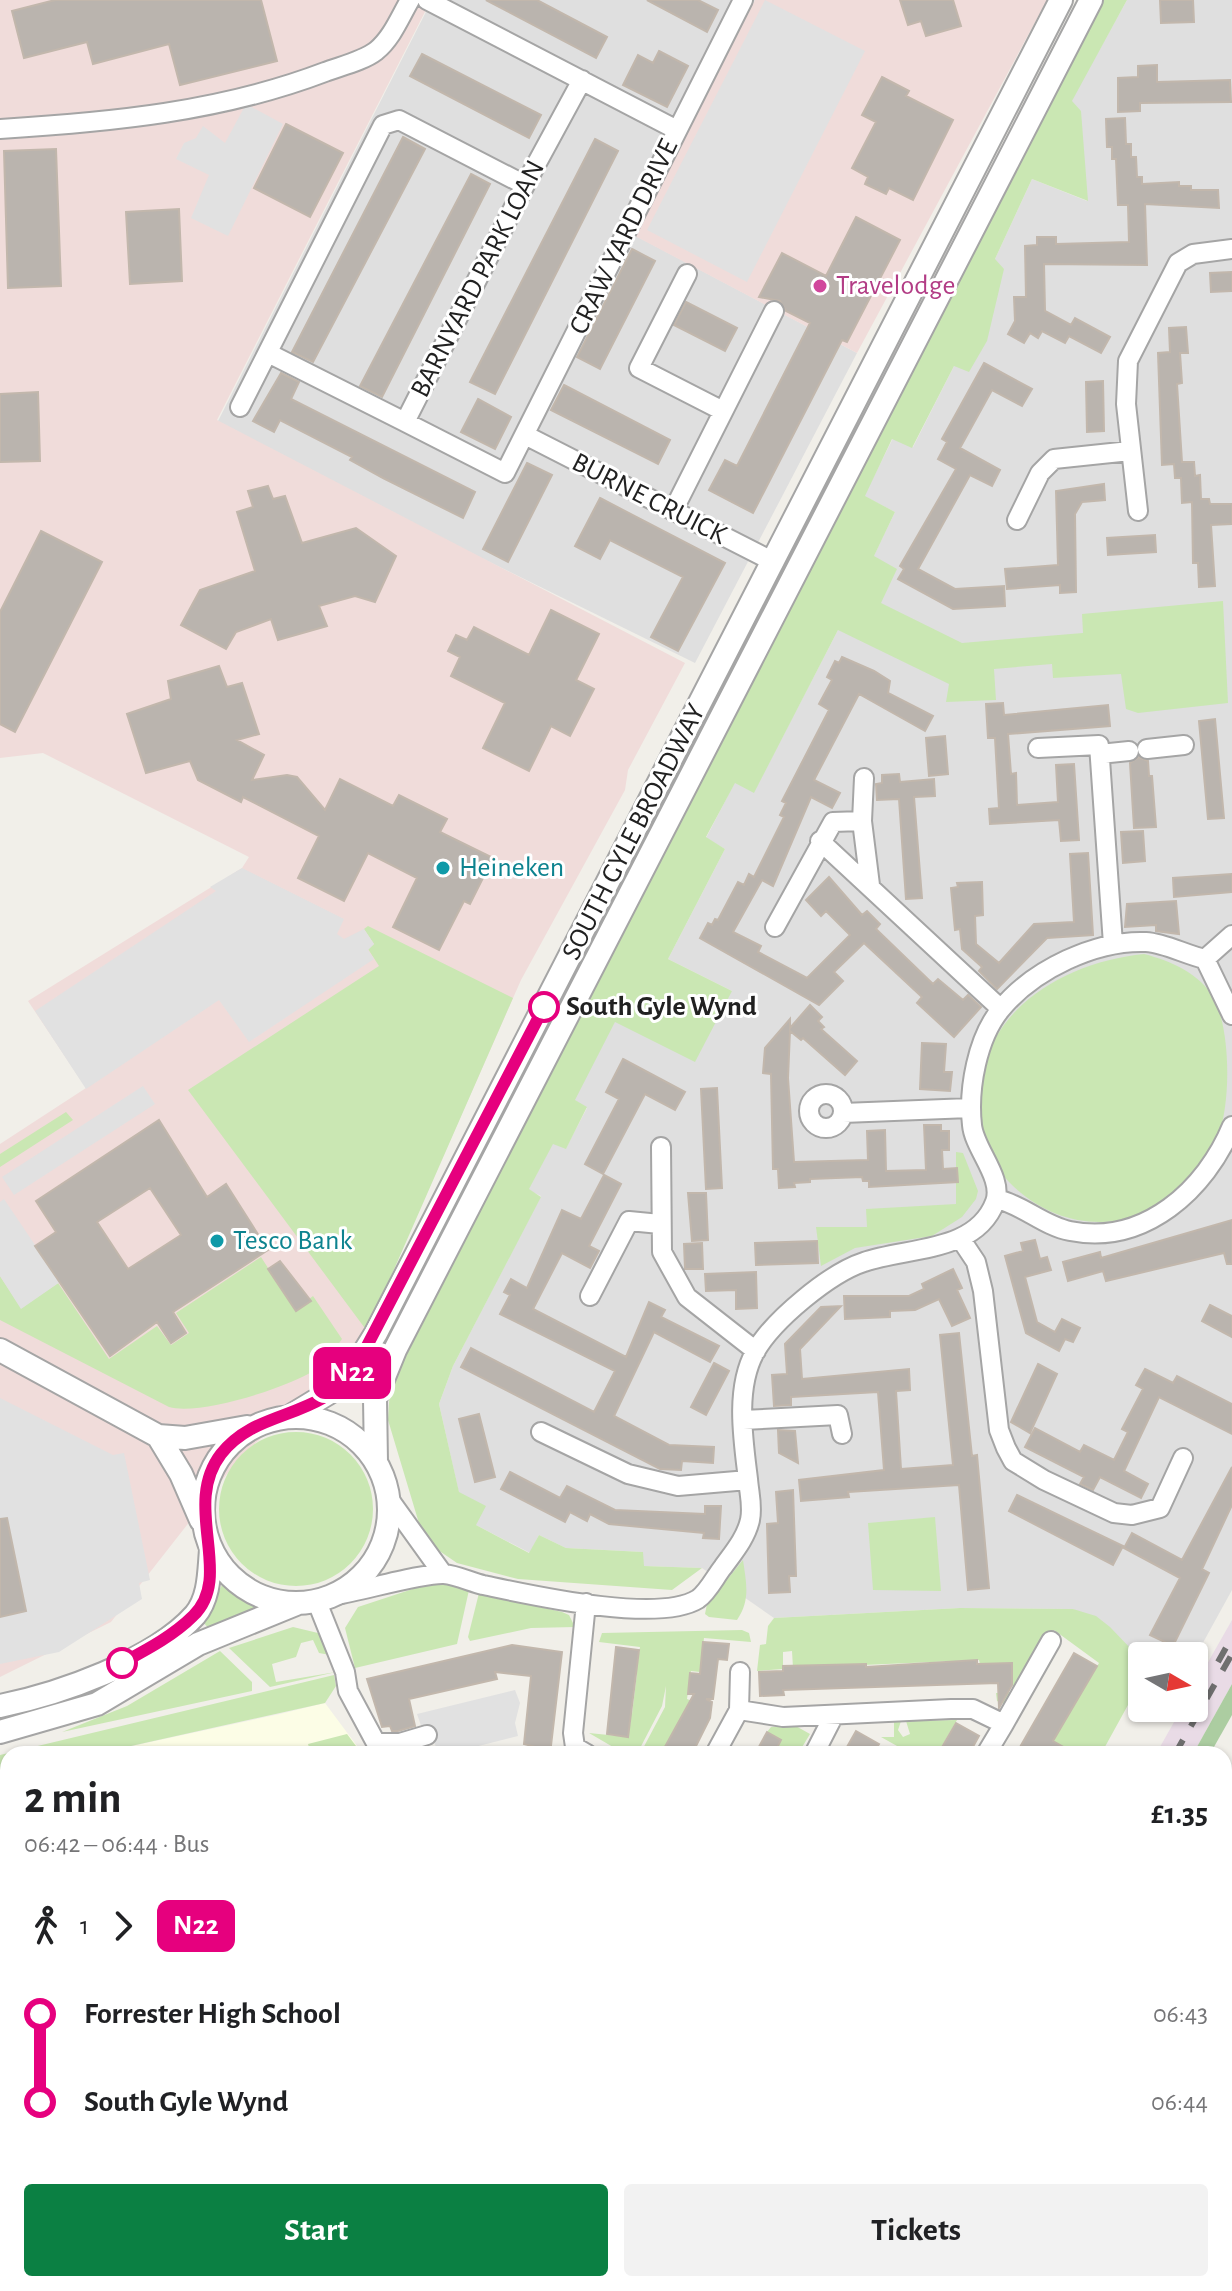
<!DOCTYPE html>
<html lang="en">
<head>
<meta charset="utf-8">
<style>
	body { margin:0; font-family:"Alegreya Sans",sans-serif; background:#f2f2f2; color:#202124; height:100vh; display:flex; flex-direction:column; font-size:30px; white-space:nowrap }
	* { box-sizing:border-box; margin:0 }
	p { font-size:26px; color:#757577 }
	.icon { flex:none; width:44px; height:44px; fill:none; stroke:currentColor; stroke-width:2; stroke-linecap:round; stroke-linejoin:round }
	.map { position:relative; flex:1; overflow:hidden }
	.sheet { position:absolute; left:0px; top:1746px; width:1232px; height:546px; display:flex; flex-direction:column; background:#fff; border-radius:24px 24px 0 0; box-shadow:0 2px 6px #0004 }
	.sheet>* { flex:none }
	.badge { padding:0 16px; border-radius:12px; font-size:28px; line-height:52px }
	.needle { width:52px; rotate:99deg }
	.buttons { position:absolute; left:1128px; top:1642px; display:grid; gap:16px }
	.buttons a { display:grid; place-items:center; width:80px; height:80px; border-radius:8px; background:#fff; box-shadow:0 2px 6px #0004; font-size:40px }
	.map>.badge { position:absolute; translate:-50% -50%; box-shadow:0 0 0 4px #fff }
	.legs { display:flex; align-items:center; gap:12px; height:88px; padding:0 24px; font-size:26px }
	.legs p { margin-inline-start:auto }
	.head { display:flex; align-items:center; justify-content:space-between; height:136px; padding:0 24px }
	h1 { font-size:44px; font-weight:700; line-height:60px }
	.button { display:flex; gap:16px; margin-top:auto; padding:16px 24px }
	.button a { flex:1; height:92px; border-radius:8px; background:#0b8043; color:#fff; font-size:32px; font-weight:700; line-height:92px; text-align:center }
	.button a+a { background:#f2f2f2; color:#202124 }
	ul { padding:0 24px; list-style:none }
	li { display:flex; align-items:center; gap:28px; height:88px; font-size:30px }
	li i { display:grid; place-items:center; width:12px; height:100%; margin:0 10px; background:currentColor }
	li i::after { content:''; width:20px; height:20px; margin:-10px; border:6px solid; border-radius:50%; background:#fff }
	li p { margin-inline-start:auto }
	li:first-child i { background:linear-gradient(#0000 50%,currentColor 0) }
	li:last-child i { background:linear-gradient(currentColor 50%,#0000 0) }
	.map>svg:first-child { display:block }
	.residential { fill:#dfdfdf }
	.commercial { fill:#f0dcda }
	.industrial { fill:#e9dbe6 }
	.education { fill:#fcfde6 }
	.grass { fill:#cae7b3 }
	.forest { fill:#accda1 }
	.pitch { fill:#8ddac0 }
	.parking { fill:#e1e1e1 }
	.building { fill:#bab4ae; stroke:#c2b7ac; stroke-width:2; fill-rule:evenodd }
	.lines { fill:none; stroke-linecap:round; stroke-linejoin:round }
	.minor-casing { stroke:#a5a5a5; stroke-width:22 }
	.tertiary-casing { stroke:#a5a5a5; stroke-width:26 }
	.minor { stroke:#fff; stroke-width:18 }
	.tertiary { stroke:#fff; stroke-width:22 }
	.rail { stroke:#6f6f6f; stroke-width:6; stroke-dasharray:16 16; stroke-linecap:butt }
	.line-1-casing { stroke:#fff; stroke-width:18 }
	.line-1 { stroke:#e6007e; stroke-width:12 }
	.hotel-dot { fill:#d1479c; stroke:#fff; stroke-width:3 }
	.culture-dot { fill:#0f9aa8; stroke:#fff; stroke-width:3 }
	.stop-1-dot { fill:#fff; stroke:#e6007e; stroke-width:4 }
	.labels { text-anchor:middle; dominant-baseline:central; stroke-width:6; stroke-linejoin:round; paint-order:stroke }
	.street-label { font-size:28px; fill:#212121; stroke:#fff }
	.hotel-label { font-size:28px; fill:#b23c85; stroke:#fff; text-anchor:start }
	.culture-label { font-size:28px; fill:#0d838f; stroke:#fff; text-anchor:start }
	.stop-label { font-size:28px; font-weight:bold; fill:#212121; stroke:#fff; text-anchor:start }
</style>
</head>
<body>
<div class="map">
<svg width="1232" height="2291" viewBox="0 0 1232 2291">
	<rect width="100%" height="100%" fill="#f1efe9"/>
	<path class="residential" d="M432,0H755L636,236L857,353L695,663L215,427Z
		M1127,0H1232V1590L1194,1659V1656H1142V1704L1133,1651L1073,1609L960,1608L774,1618L702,1568L643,1566V1552L566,1548L539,1535L530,1553L476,1525L459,1493L439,1404L453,1366L541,1196L528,1190L553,1143L566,1148L587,1108L574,1100L615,1021L732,991L668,959L725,849L706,838L735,782L754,792L838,630L895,512L864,496L893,438L913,447L954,366L995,259L1032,179L1087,201L1071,101Z"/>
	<path class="commercial" d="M0,0H431L217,420L685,663L628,770L625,790L521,980L355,1356L241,1456L111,1622L0,1677V1144L86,1088L28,1001L242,868L249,857L43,753L0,758Z
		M755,0H1047L857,353L635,236Z"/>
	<path class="industrial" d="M1232,1620V1684L1193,1754H1156L1182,1708H1194V1687Z"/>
	<path class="education" d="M325,1703L363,1754H95L280,1714Z
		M8,1773V2284H785L781,2291H0V1775Z"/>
	<path class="grass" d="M1103,0H1127L1072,101L1081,111L1088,201L1032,179L995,259L1004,269L987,341L969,372L954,366L912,448L892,439L865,496L895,512L874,556L897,569L881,603L962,643L1083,633L1082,614L1223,601L1228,703L1138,713L1126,709L1121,674L1053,678L1052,664L994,669L996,700L946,702L949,684L838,630L754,793L735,783L706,837L725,849L668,959L732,991L695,1062L615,1022L575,1100L587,1107L566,1149L553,1144L529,1189L541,1197L453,1366L439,1404L459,1492L486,1506L476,1525L529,1553L539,1535L566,1548L643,1552L644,1566L702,1568L672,1590L518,1579L457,1563L438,1550L421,1530L388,1420L390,1387Z
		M368,926L513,998L367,1331L188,1090L379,966L368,949L374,944L364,929Z
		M1144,954C1171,961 1199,973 1214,998C1232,1034 1232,1116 1212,1152C1165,1236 1061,1246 1001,1173C986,1155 981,1128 980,1105C976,1013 1063,962 1144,954Z
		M66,1112L73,1120L0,1167V1154Z
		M956,1152L963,1153L978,1191L976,1199L962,1217L932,1236L855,1248L821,1266L816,1227H867L866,1209L956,1204Z
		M261,1257L295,1310L313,1296L342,1339C335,1349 328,1360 318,1368C291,1387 200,1416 169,1407L0,1320V1276L21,1308L58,1283L109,1359L157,1326L171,1345L189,1333L176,1313Z
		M219 1509a77 77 0 1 1 154 0a77 77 0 1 1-154 0Z
		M935,1517L941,1591L873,1590L868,1523Z
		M743,1560C746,1582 751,1600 737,1620L709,1617L705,1614L707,1604Z
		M223,1583L268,1610L212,1632L203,1622Z
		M428,1584L453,1585L469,1590L457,1644L355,1668L345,1628L358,1607Z
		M479,1593L562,1612L569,1615L575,1627L531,1628L470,1641L468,1637Z
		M960,1608L1073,1609L1096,1616L1110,1627L1133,1651L1139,1685L1101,1754H1056L1053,1741L1056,1734L1099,1663L1054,1630L1010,1706L997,1701L996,1693L1013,1692L1011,1663L980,1664L979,1660L793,1668L792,1651L783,1652V1669L757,1671L760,1645L766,1644L768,1626L774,1618Z
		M293,1627L318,1633L330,1655L319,1653L313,1640L301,1643L296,1657L272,1664L276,1682L336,1672L270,1687L229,1648Z
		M742,1630L749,1633L751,1642L704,1638L700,1672L691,1671L687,1699L692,1701L661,1754H640L665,1707L666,1686L662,1706L637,1754H625L589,1733L628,1737L631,1719L627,1718V1714H632L637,1673L632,1671L637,1668L640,1647L599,1642L602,1633Z
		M220,1651L252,1682V1691L62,1732L127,1706Z
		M334,1675L336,1686L325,1703L95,1754H8V1773L0,1775V1755Z
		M957,1720L940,1749L937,1747L933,1754H905L906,1751L881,1737H894V1721H901L898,1730L903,1737L910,1734L906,1721Z
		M794,1725L810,1734L798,1754H774L781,1740L767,1732L771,1727Z
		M347,1734L362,1754H311L308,1744Z"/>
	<path class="forest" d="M1232,1684V1715L1210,1754H1193Z"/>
	<path class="pitch" d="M8,2238V2284H282L284,2291H0V2240Z
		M385,2284H712L709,2291H381Z"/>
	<path class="parking" d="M765,0L865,51L747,282L647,230Z
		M246,104L283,124L228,236L191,218L209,175L176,159L184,143L196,138L203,126L225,143Z
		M242,868L344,919L337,934L344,939L364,929L374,944L368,950L374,959L249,1042L219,1000L86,1089L35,1011L216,891L210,887Z
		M143,1086L155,1104L14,1195L2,1177Z
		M4,1199L60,1282L21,1309L0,1276V1202Z
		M0,1398L113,1455L124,1453L150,1580L139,1583L142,1599L59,1652L0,1664Z
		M515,1690L520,1703L515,1723L518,1736L447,1754H438L434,1741L427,1743L417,1714Z"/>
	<path class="building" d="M55,0H261L277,61L180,85L169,44L93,64L87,42L24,58L12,11Z
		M486,0H537L607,37L596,58Z
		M647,0H698L718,10L707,32Z
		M900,0H953L961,26L926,36L921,21L908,25Z
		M1160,0H1193L1194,22L1161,23Z
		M659,51L688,66L667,107L623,85L638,55L653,63Z
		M422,54L541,115L529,138L410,76Z
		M1157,65V82L1230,80L1231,102L1140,103V111L1118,112V78L1138,77V66Z
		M882,77L909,91L906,96L953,120L913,200L889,188L886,194L865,184L868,177L852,168L876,122L862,115Z
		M1125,118L1126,144H1131V157H1136L1137,177H1142V184L1179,182V186H1191V190H1218L1219,208L1145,204L1147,265L1044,264L1045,311L1071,325L1075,318L1110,337L1101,353L1069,336L1065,343L1042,331L1038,338L1030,333L1024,343L1008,334L1015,321L1014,297H1026L1025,246L1037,245V237H1056V244L1129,242L1128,205H1118L1116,159H1112V147H1107L1106,119Z
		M286,124L343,153L310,217L254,188Z
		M403,137L425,149L313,362L292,352Z
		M595,139L618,151L495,394L470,382Z
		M56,149L61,286L8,288L4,151Z
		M471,174L490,184L382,397L360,386Z
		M179,209L182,281L130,284L126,212Z
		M856,217L900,240L847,342L842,340L753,513L709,490L725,460L737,466L810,323L786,311L780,301L759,297L782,253L826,276Z
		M632,249L655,261L600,369L577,357Z
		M1232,272V291L1211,292L1210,273Z
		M686,302L737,328L725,351L674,325Z
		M1186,327L1188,353H1180L1182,383L1177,384L1182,462H1194L1195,476L1200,475L1201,499H1209L1210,504H1232V524L1211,525L1215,586L1199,587L1198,563H1193L1192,502L1182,503L1181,478H1175L1174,464L1162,465L1158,353L1170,352L1169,328Z
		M984,363L1032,389L1022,406L992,390L960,448L1000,470L992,486L970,475L918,569L955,589L1004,586L1005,606L953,609L898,579L904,569L900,566L956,469L938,459L947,442L942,439Z
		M281,373L299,382L291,399L475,492L463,518L383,478L350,460L352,457L280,420L274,432L253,421Z
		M1103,381L1104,431L1087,432L1086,382Z
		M564,385L670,440L658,464L551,410Z
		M38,392L40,461L0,462V394Z
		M478,399L511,417L495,449L461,432Z
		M527,463L552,475L508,562L483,549Z
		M1104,484L1105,500L1082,502L1075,514L1076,592L1060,593V585L1007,589L1005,569L1058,565L1056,491Z
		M268,486L273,499L285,496L302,543L356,528L396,556L375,602L355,596L319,606L327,626L278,640L271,619L236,632L226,649L181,625L200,590L255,571L237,512L253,507L248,491Z
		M600,498L725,563L678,651L651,637L683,577L610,540L600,559L575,546Z
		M41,531L102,562L15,732L0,724V612Z
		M1155,535L1156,552L1108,555L1107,538Z
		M551,610L599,634L576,680L594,689L570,736L551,726L529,771L483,748L505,703L451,676L460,657L448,651L456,635L467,640L474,627L529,655Z
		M842,657L874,671L890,681L888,693L933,716L925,731L859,694L814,780L840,793L832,808L811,797L773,886L762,880L733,932L761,946L758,952L807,978L850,935L826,911L821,916L806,900L829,877L862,915L867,911L880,924L876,929L933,984L938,979L963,1000L968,995L981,1007L954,1037L917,1003L922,997L864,943L834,972L843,981L819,1005L700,938L708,923L712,925L715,919L718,920L738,882L744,885L749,874L754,877L784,817L780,815L786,803L782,801L829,710L819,704L832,680L827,677L835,661L839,663Z
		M219,666L227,687L242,683L259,734L237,740L264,755L252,780L287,775L297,777L325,810L340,779L393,806L399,795L447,819L440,832L493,858L470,904L464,901L439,950L393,927L417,878L368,853L344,901L298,878L319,836L243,797L241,802L198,780L190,761L146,773L127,714L171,699L168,681Z
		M1003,703L1004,715L1108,705L1110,726L1008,734L1011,774L1016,773L1017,805L1058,802L1056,765L1074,764L1079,840L1061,841L1059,820L990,824L989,809L999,808L995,738H988L986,704Z
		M1215,719L1224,818L1208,819L1199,721Z
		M945,736L948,774L929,776L926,738Z
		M1139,757L1148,761L1149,776H1152L1156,827L1134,828L1130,763Z
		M899,774L900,782L934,779L935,796L914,797L922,898L906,899L899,799L877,800L876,784L882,783V775Z
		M1143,831L1145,861L1123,863L1121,832Z
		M1088,853L1093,935L1047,938L997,989L979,971L982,967L962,949L960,929L955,930L951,888L958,887L957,883L982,882L983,915L975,916L976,944L999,963L1034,924L1074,922L1070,854Z
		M1232,874V892L1174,897L1173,878Z
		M1176,901L1179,934L1156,931V925L1125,927L1127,904Z
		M810,1005L822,1017L818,1021L824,1027L821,1029L857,1061L845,1075L803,1038L801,1040L790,1031L788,1078L794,1162L868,1160L867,1131L885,1130L886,1171L926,1170L924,1125H941V1131H949V1150H942L943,1169L957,1168L958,1182L869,1187V1181H863L862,1177L810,1179V1182L794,1183L795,1187L779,1188L778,1169H773L771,1074L763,1073L765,1048L790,1019V1028Z
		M922,1043L946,1044L944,1072H952L950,1091L920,1089Z
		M623,1059L685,1092L675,1110L645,1094L603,1174L585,1164L619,1099L606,1092Z
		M717,1088L722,1188L706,1189L701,1089Z
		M159,1120L207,1197L226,1184L268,1250L173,1312L186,1333L171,1343L157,1322L110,1356L35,1246L56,1232L36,1201ZM150,1188L181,1235L128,1269L97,1222Z
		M604,1175L621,1184L589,1246L599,1251L590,1268L562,1253L533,1309L626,1357L649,1302L665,1310L661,1317L719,1346L710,1362L654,1332L614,1416L669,1445L714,1447L713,1463L682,1461L681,1470L660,1469L461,1367L471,1348L594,1412L615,1371L500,1314L510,1295L504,1292L511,1279L527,1288L562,1210L581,1219Z
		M688,1193H706L708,1240L692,1241Z
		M1232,1220V1264H1227L1224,1253L1106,1281L1103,1271L1068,1281L1063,1262L1100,1252L1101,1258Z
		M1035,1240L1040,1259L1047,1257L1051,1270L1025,1277L1037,1322L1055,1332L1062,1319L1080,1328L1073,1342L1065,1339L1059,1351L1026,1333L1005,1256L1023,1251L1021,1243Z
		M817,1241L818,1263L756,1265L755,1243Z
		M702,1243L703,1269H685L684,1244Z
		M280,1261L311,1301L296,1311L268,1269Z
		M953,1269L962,1288L957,1290L970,1318L952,1326L939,1299L915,1310L890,1311V1317L845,1319L844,1296H909L924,1289L922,1284Z
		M756,1272L757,1308L736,1309V1290L706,1291L705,1274Z
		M1210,1305L1232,1316V1337L1202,1321Z
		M841,1306L800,1349L802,1379L909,1369L910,1390L896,1391L901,1469L953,1465L940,1335L959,1333L972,1456L977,1455L989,1588L968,1590L959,1485L848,1492L849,1497L801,1501L799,1480L884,1470L878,1392L791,1397V1405L774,1406L772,1375L787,1374L785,1344L821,1307Z
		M714,1363L729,1371L706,1415L691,1407Z
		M1038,1364L1057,1374L1030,1433L1011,1422Z
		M1145,1369L1173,1383L1177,1376L1232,1404V1434L1159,1397L1124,1471L1148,1484L1141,1498L1100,1477L1093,1490L1080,1484L1084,1477L1025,1447L1035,1428L1080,1452L1084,1445L1114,1460L1128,1432L1122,1429L1143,1389L1136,1385Z
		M479,1414L495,1477L475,1482L459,1419Z
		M778,1430L795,1431L798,1463L779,1453Z
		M1232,1467V1505L1202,1569L1209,1573L1173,1646L1150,1635L1180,1578L1124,1548L1132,1533L1182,1560Z
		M510,1472L560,1498L567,1486L615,1510L705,1514V1506H721L719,1539L703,1538L704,1533L609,1524L590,1514L587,1521L570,1512L565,1522L501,1489Z
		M793,1490L796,1576H789L790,1592L769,1593L767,1524L778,1523L776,1492Z
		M1017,1495L1123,1546L1113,1565L1009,1511Z
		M7,1518L26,1611L0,1617V1519Z
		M703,1642L729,1644L727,1660L718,1659L713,1699H706L712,1702L710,1718L694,1750L701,1754H661L694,1694H688L690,1673L700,1674Z
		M512,1645L562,1652L550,1754H535L536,1747L524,1744L531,1676L495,1672L497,1679L409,1699L415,1726L398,1731H392L390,1726L382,1727L367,1679Z
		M616,1647L639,1650L628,1737L607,1734Z
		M1074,1653L1097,1666L1053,1741L1076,1754H1016Z
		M977,1660V1664L1012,1663V1685L999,1708L998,1683L783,1690L784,1695L760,1696L759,1672L783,1671V1666L866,1664V1667Z
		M956,1723L979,1736L969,1754H938Z
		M856,1731L879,1744L873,1754H843Z
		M767,1732L781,1740L774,1754H755Z"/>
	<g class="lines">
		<g class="minor-casing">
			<path id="minor" d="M427,0L677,130
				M582,80L525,185L405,422L505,473L743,0
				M0,129C111,122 220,112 325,72C341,66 363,61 376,51C392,38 400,17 410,0
				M687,274L639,368L723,411
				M268,353L405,422
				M240,407L383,125L399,120L525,185
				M525,435L774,562
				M673,511L774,311
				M1138,511L1126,404L1128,361L1178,263L1193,254L1232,249
				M1017,520L1040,473L1054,459L1130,451
				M1038,748L1099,745L1113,944
				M1147,749L1184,745
				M1100,754L1129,751
				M862,821L870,885
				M820,841L1001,1009
				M775,927L833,822L862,821L864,778
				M1205,959L1232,1015
				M809 1111a17 17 0 1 1 34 0a17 17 0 1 1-34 0Z
				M843,1113L970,1108
				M661,1147L662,1252L687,1297L756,1351
				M997,1199C1023,1205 1044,1226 1070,1231C1145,1246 1206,1189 1232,1126
				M960,1238L976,1262L983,1291L999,1430L1006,1448L1013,1461L1044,1480L1114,1513L1132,1515L1160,1508L1183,1458
				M590,1296L629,1221L660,1224
				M743,1420L838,1415L842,1434
				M541,1432L628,1474L678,1486L748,1480
				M389,1499L443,1574
				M336,1595C362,1591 422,1573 444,1574C456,1575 471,1582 483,1585C531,1595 658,1624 698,1599C708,1592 715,1577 723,1567C733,1553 746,1538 750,1520C753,1506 749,1493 748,1479C743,1439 735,1388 755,1352C773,1320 830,1273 864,1262C907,1247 976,1253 995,1202C1004,1178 974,1149 972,1125C968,1089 977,1038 1001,1009C1034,969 1096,940 1146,942C1165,943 1186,955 1205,959L1232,935
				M317,1602L345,1672L348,1691L376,1743H400L415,1754
				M586,1603L573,1733L575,1747L587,1754
				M739,1710L740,1672
				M1004,1724L1051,1641
				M400,1743L427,1735
				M715,1754L739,1710L783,1717L951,1709H973L1004,1724L986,1754
				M814,1754L834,1715
				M1224,1915L1232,1900
				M1224,2195L1232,2193
				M1008,2291L1012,2284"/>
		</g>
		<g class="tertiary-casing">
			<path id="tertiary" d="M0,1350L158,1436L185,1438L247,1427
				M203 1510a93 93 0 1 1 186 0a93 93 0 1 1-186 0Z
				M289,1417L345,1383L376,1333L1061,0
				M158,1436L181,1474L201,1520
				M376,1462L375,1399L395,1350L1091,0
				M0,1706C59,1694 154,1661 195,1615C210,1597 209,1571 211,1550
				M0,1732L97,1704L198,1644L296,1604"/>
		</g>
		<use href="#minor" class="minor"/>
		<use href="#tertiary" class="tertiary"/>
		<path class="rail" d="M1218,1662L1232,1637
			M1175,1754L1232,1654
			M861,2291L865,2284"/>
	</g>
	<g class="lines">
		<g class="line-1-casing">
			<path id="line-1" d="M122,1663C146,1650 173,1636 193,1616C235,1576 181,1506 221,1454C258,1407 318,1422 356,1367L544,1007"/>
		</g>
		<use href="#line-1" class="line-1"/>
	</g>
	<circle class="hotel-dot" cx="820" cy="286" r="8"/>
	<g class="culture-dot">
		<circle cx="443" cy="868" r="8"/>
		<circle cx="217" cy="1241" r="8"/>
	</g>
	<g class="stop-1-dot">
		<circle cx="544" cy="1007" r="14"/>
		<circle cx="122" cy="1663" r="14"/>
	</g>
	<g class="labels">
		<g class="street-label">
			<text transform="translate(624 237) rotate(-64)">CRAW YARD DRIVE</text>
			<text transform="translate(478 279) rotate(-63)">BARNYARD PARK LOAN</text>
			<text transform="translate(649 499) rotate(27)">BURNE CRUICK</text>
			<text transform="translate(634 832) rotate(-63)">SOUTH GYLE BROADWAY</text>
		</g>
		<g class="hotel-label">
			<text x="836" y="286">Travelodge</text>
		</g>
		<g class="culture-label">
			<text x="459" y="868">Heineken</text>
			<text x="233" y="1241">Tesco Bank</text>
		</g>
		<g class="stop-label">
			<text x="566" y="1007">South Gyle Wynd</text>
		</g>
	</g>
</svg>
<div class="buttons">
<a><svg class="needle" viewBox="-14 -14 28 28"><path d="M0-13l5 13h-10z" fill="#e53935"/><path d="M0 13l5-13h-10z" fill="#757577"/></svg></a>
</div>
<b class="badge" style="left:352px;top:1373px;background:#e6007e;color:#fff">N22</b>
<section class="sheet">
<div class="head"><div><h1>2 min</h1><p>06:42 – 06:44 · Bus</p></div><b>£1.35</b></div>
<div class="legs"><svg class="icon" aria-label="walk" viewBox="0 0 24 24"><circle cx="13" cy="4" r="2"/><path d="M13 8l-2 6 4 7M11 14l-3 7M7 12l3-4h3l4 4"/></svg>1<svg class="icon" aria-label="forward" viewBox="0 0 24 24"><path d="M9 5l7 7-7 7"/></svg><b class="badge" style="background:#e6007e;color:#fff">N22</b></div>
<ul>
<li><i style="color:#e6007e"></i><b>Forrester High School</b><p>06:43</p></li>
<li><i style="color:#e6007e"></i><b>South Gyle Wynd</b><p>06:44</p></li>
</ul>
<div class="button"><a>Start</a><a>Tickets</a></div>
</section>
</div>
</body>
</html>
